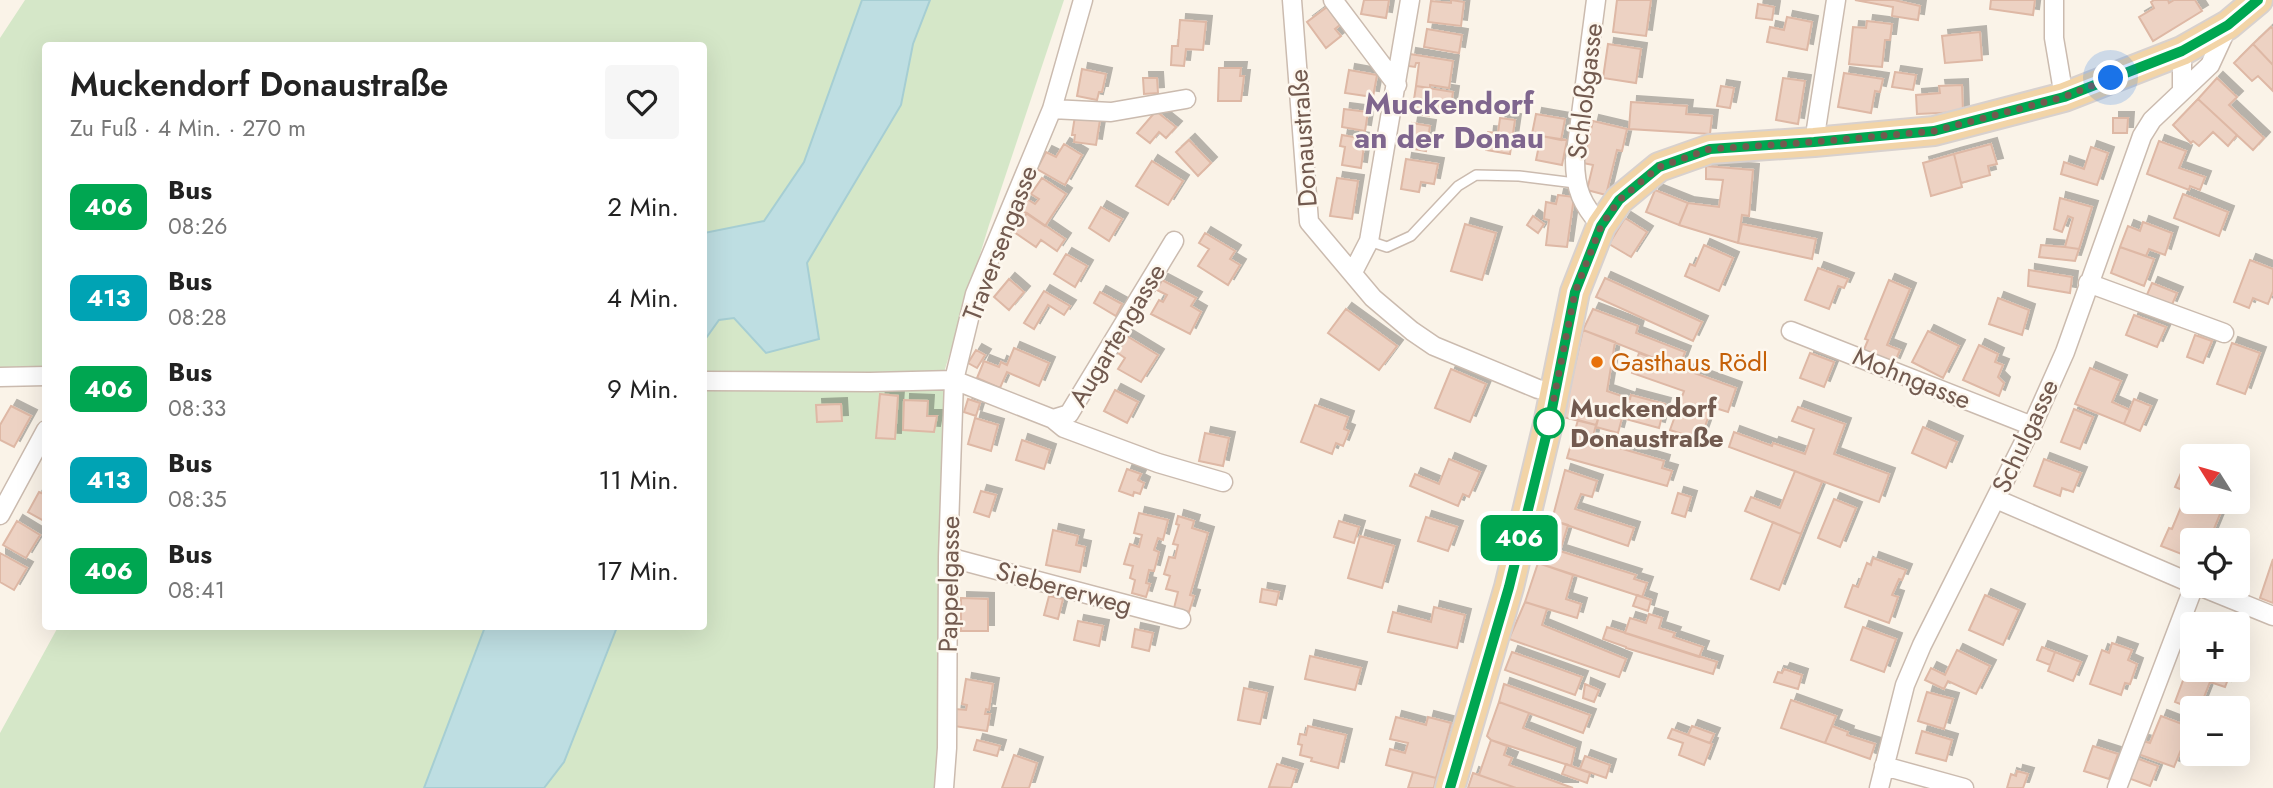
<!DOCTYPE html>
<html lang="de">
<head>
<meta charset="utf-8">
<style>
	body { margin:0; font-family:Jost,sans-serif; background:#f6f6f6; color:#222; height:100vh; display:flex; flex-direction:column; font-size:26px; white-space:nowrap }
	* { box-sizing:border-box; margin:0 }
	p { font-size:23px; color:#767676 }
	.icon { flex:none; width:38px; height:38px; fill:none; stroke:currentColor; stroke-width:2; stroke-linecap:round; stroke-linejoin:round }
	.map { position:relative; flex:1; overflow:hidden }
	.sheet { position:absolute; left:42px; top:42px; width:665px; height:588px; display:flex; flex-direction:column; background:#fff; border-radius:7px; box-shadow:0 7px 28px #0002 }
	.sheet>* { flex:none }
	.badge { padding:0 14px; border-radius:10px; font-size:24px; line-height:46px }
	.needle { width:46px; rotate:307deg }
	.fabs { position:absolute; left:2180px; top:444px; display:grid; gap:14px }
	.fabs a { display:grid; place-items:center; width:70px; height:70px; border-radius:7px; background:#fff; box-shadow:0 7px 28px #0002; font-size:35px }
	.you { position:absolute; width:35px; height:35px; margin:-18px; border:5px solid #fff; border-radius:50%; background:#1a73e8; box-shadow:0 0 0 10px #1a73e833 }
	.map>.badge { position:absolute; translate:-50% -50%; box-shadow:0 0 0 4px #fff }
	.round { display:grid; place-items:center; flex:none; width:74px; height:74px; border-radius:7px; background:#f6f6f6 }
	.overview { display:flex; align-items:center; justify-content:space-between; height:119px; padding:0 28px }
	h1 { font-size:33px; font-weight:600; line-height:52px }
	ul { padding:0; list-style:none }
	li { display:flex; align-items:center; gap:21px; height:91px; padding:0 28px }
	li div { flex:1 }
	li b { display:block; font-size:26px }
	li em { font-style:normal }
	li .badge { min-width:77px; font-weight:700; text-align:center }
	.map>svg:first-child { display:block }
	.green { fill:#d5e7c8 }
	.water { fill:#bedee2; stroke:#a6ced3; stroke-width:2 }
	.building { fill:#edd2c3; stroke:#deb8a5; stroke-width:2; filter:url(#shadow) }
	.lines { fill:none; stroke-linecap:round; stroke-linejoin:round }
	.lane-casing { stroke:#cbbbaf; stroke-width:12 }
	.street-casing { stroke:#cbbbaf; stroke-width:21 }
	.primary-casing { stroke:#d8d1ce; stroke-width:32 }
	.lane { stroke:#fff; stroke-width:9 }
	.street { stroke:#fff; stroke-width:18 }
	.primary { stroke:#f2d4a7; stroke-width:28 }
	.line-casing { stroke:#fff; stroke-width:16 }
	.line { stroke:#00a651; stroke-width:10 }
	.walk { stroke:#725a4f; stroke-width:7; stroke-dasharray:0 12.6 }
	.food-dot { fill:#e8710a; stroke:#fdf7ee; stroke-width:2.5 }
	.stop-dot { fill:#fff; stroke:#00a651; stroke-width:3.5 }
	.labels { text-anchor:middle; dominant-baseline:central; stroke-width:5; stroke-linejoin:round; paint-order:stroke }
	.street-label { font-size:26px; fill:#725a4f; stroke:#fdf7ee }
	.food-label { font-size:26px; fill:#c56008; stroke:#fdf7ee; text-anchor:start }
	.stop-label { font-size:26px; font-weight:bold; fill:#725a4f; stroke:#fdf7ee; text-anchor:start }
	.quarter-label { font-size:30px; font-weight:bold; fill:#7f668e; stroke:#fdf7ee }
</style>
</head>
<body>
<div class="map">
<svg width="2273" height="788" viewBox="0 0 2273 788">
	<defs>
		<filter id="shadow"><feDropShadow dx="6" dy="-6" stdDeviation="0" flood-color="#0004"/></filter>
	</defs>
	<rect width="100%" height="100%" fill="#faf3e8"/>
	<path class="green" d="M25,0H862L804,162L764,221L704,233V46H46L45,369L0,370V38Z
		M930,0H1064L989,225L945,369L943,738L938,788H544L564,762L617,627L704,626V341L719,320L734,318L766,353L819,339L807,263L901,105L913,44Z
		M58,627H485L424,788H0V733Z"/>
	<path class="water" d="M862,0H930L913,44L901,105L807,263L819,339L766,353L734,318L719,320L704,341V233L764,221L804,162Z
		M485,627H617L564,762L544,788H424Z"/>
	<path class="building" d="M1364,0H1389L1386,18L1361,14Z
		M1451,0L1464,2L1461,26L1428,22L1431,1L1451,3Z
		M1617,0H1651L1646,36L1613,32Z
		M1855,0H1894L1920,6L1918,20L1892,16L1893,7Z
		M1991,0H2035L2033,15L1990,9Z
		M2154,0H2168L2169,3L2174,0H2195L2202,11L2153,41L2139,17L2154,8L2151,2Z
		M1758,4L1774,7L1772,20L1756,18Z
		M1327,7L1340,25L1335,29L1341,36L1326,48L1307,22Z
		M1787,17L1812,22L1807,50L1767,42L1770,27L1784,30Z
		M1180,20L1206,22L1203,50L1186,49L1184,66L1171,65L1172,46H1178Z
		M1867,21L1892,24L1890,40H1885L1882,67L1849,64L1853,27L1866,28Z
		M2271,27L2273,29V65L2253,44Z
		M1427,29L1462,35L1459,53L1424,47Z
		M1980,32L1982,60L1945,63L1942,36Z
		M1608,44L1641,49L1636,83L1603,78Z
		M2253,44L2273,65V91L2258,76L2252,81L2234,63Z
		M1410,54L1453,61L1449,88L1430,85V88L1416,86L1419,63H1416L1415,67L1408,66Z
		M1219,68H1241L1240,76H1244L1241,101H1218Z
		M1082,69L1106,74L1102,92H1099L1097,100L1077,96Z
		M1349,70L1377,75L1373,97L1345,93Z
		M1895,72L1916,75L1913,90L1892,87Z
		M1844,73L1883,79L1880,92L1875,91L1871,113L1838,107Z
		M1143,78H1157L1158,93L1144,94Z
		M1783,78L1805,81L1798,124L1776,120Z
		M2217,78L2237,97L2229,105L2264,138L2253,150L2198,99Z
		M1962,85L1963,112L1917,114L1916,95L1940,93L1939,86Z
		M1416,86L1453,92L1450,112L1430,109L1429,116L1412,113Z
		M1721,86L1734,88L1730,108L1717,106Z
		M2198,99L2237,135L2228,146L2213,132L2199,146L2193,141L2191,143L2173,125Z
		M1631,102L1687,106L1686,114L1712,116L1710,134L1629,129Z
		M1344,109L1368,112L1365,131L1342,127Z
		M1156,111L1176,127L1166,138L1159,132L1150,143L1137,133Z
		M1536,114L1565,119L1561,140L1532,134Z
		M1075,116L1100,120L1096,145L1074,142L1075,135H1072Z
		M1500,118L1515,120L1510,154L1486,150L1488,132L1498,133Z
		M2113,118H2128L2127,133H2113Z
		M1593,121L1627,129L1622,151L1617,150L1606,195L1587,190L1593,165L1583,163Z
		M1412,123L1430,126L1426,151L1408,148Z
		M1342,135L1365,139L1361,168L1342,165L1345,147L1340,146Z
		M1541,136L1567,140L1562,165L1536,160Z
		M1189,140L1211,163L1198,176L1176,152Z
		M2159,141L2186,151L2179,168L2205,177L2200,190L2190,186L2189,190L2147,174Z
		M1064,144L1082,155L1065,185L1037,169L1046,152L1056,157Z
		M1991,144L1997,164L1988,166L1990,175L1961,183L1954,154Z
		M2091,147L2108,153L2097,185L2061,174L2064,162L2084,169Z
		M1954,154L1962,187L1931,196L1923,163Z
		M1406,159L1438,164L1434,184L1421,182L1419,192L1401,189Z
		M1152,161L1183,181L1168,205L1136,186Z
		M1706,166L1753,170L1749,216L1742,215L1738,243L1679,225L1688,203L1719,207L1723,180L1706,179Z
		M1042,178L1066,194L1045,226L1020,209L1027,199L1035,204L1039,199L1031,194Z
		M1337,178L1358,181L1352,219L1330,216Z
		M1655,190L1688,203L1679,225L1646,212Z
		M2183,194L2228,212L2219,236L2174,218Z
		M1558,195L1574,197L1567,247L1546,245L1549,220L1544,219L1546,202L1556,204Z
		M2060,198L2092,207L2079,249L2065,247L2073,218L2068,216L2062,232L2054,229Z
		M1101,207L1122,219L1109,241L1089,228Z
		M1027,213L1065,239L1057,251L1041,240L1036,247L1014,232Z
		M1533,216L1544,224L1538,233L1527,225Z
		M1625,218L1647,232L1631,257L1609,244Z
		M2143,222L2172,233L2165,255L2149,249L2146,256L2120,247L2128,226L2140,231Z
		M1465,224L1496,233L1482,280L1451,271Z
		M1742,224L1816,239L1812,259L1738,243Z
		M1205,233L1235,251L1230,259L1240,265L1228,285L1198,266L1209,249L1199,243Z
		M1704,245L1733,258L1719,291L1685,276L1690,264L1695,266Z
		M2041,245L2065,247L2079,249L2075,261L2039,257Z
		M2120,247L2154,259L2144,286L2111,273Z
		M1066,254L1087,266L1075,287L1054,274Z
		M2250,260L2273,269V291L2268,304L2253,298L2249,308L2234,302Z
		M1818,268L1848,279L1844,288L1838,286L1829,309L1805,300Z
		M2029,270L2072,277L2070,293L2028,286Z
		M1605,278L1702,322L1693,341L1596,297Z
		M1009,279L1024,292L1009,310L994,297Z
		M1162,280L1196,298L1191,306L1201,312L1190,334L1151,314L1159,300L1163,302L1167,295L1157,290Z
		M1889,280L1910,289L1887,345L1900,350L1894,364L1863,352L1868,340L1865,339Z
		M2152,283L2177,293L2171,307L2146,297Z
		M1044,291L1070,306L1064,315L1048,305L1034,329L1024,323Z
		M1100,292L1122,304L1116,316L1094,303Z
		M1998,298L2029,310L2022,335L1989,324Z
		M1346,309L1397,346L1379,370L1328,333Z
		M1593,309L1638,326L1636,333L1685,352L1679,368L1583,330Z
		M2134,315L2166,327L2157,347L2126,335Z
		M1583,330L1615,342L1607,391L1630,399L1631,395L1665,404L1659,428L1600,412L1596,425L1563,417Z
		M1928,331L1959,346L1943,378L1912,362Z
		M1125,335L1158,355L1141,382L1118,369L1125,358L1115,351Z
		M2195,335L2212,341L2203,363L2187,357Z
		M2232,343L2260,353L2245,394L2217,384Z
		M1979,345L1998,354L1995,362L2003,365L1998,377L2004,383L1999,396L1963,380Z
		M1014,348L1049,363L1039,386L1007,372L1000,388L977,378L984,361L999,367L1001,362L1007,365Z
		M976,350L985,355L977,368L968,363Z
		M1639,353L1736,388L1728,412L1712,407L1700,440L1670,430L1684,391L1632,373Z
		M1810,353L1834,362L1824,387L1800,378Z
		M2090,368L2121,381L2112,402L2130,410L2124,424L2075,404Z
		M1451,369L1486,384L1470,422L1435,408Z
		M1115,390L1138,402L1127,423L1104,411Z
		M880,394L898,396L895,439L876,438Z
		M968,399L980,403L976,416L964,412Z
		M2134,399L2151,406L2140,431L2124,424Z
		M904,400L928,401L927,416H937L934,432L903,430Z
		M841,404L842,421L817,422L816,405Z
		M1315,405L1348,417L1344,429L1349,431L1343,446L1336,443L1332,454L1301,442Z
		M11,406L31,416L14,447L0,440V425Z
		M1798,407L1845,424L1834,454L1889,474L1879,502L1729,447L1734,432L1772,446L1773,443L1805,454L1814,429L1792,421Z
		M2074,409L2093,417L2080,449L2061,442Z
		M1600,412L1622,418L1618,433L1596,427Z
		M975,418L998,425L991,451L968,444Z
		M1578,420L1596,425L1592,440L1664,461L1662,468L1672,471L1667,486L1567,458Z
		M1923,427L1957,442L1946,468L1912,453Z
		M1205,433L1229,438L1223,466L1199,461Z
		M1022,440L1050,450L1044,469L1016,460Z
		M1449,459L1480,472L1469,497L1463,494L1458,506L1410,486L1415,474L1439,484Z
		M2044,459L2081,473L2073,492L2062,488L2060,496L2034,486Z
		M2184,466L2193,470V502H2225L2209,541H2193L2189,557L2161,546L2169,528L2172,529L2181,507L2186,509L2192,494L2175,487Z
		M1127,469L1141,474L1138,480L1144,483L1140,494L1134,492L1133,496L1119,491Z
		M1565,470L1597,481L1592,497L1581,494L1575,509L1634,528L1628,546L1552,520Z
		M1795,471L1822,482L1801,534L1745,511L1751,497L1780,508Z
		M981,491L996,495L989,517L974,512Z
		M39,492L46,495V522L28,512Z
		M1678,493L1691,497L1685,517L1672,513Z
		M1834,499L1856,508L1840,547L1818,538Z
		M1139,513L1168,520L1163,540L1158,538L1154,550L1159,552L1154,571L1149,570L1146,583L1150,584L1146,597L1132,593L1135,580L1130,578L1133,566L1124,564L1130,544L1139,547L1142,535L1134,533Z
		M1178,516L1194,521L1192,528L1208,533L1190,595L1194,596L1189,612L1174,608L1178,592L1166,589L1170,576L1164,574L1169,557L1175,558L1178,545L1173,544L1179,525L1176,524Z
		M1426,517L1457,527L1448,551L1418,541Z
		M1552,520L1568,525L1560,551L1636,575L1634,579L1647,583L1642,597L1538,563Z
		M17,521L40,535L26,558L3,545Z
		M1339,521L1359,527L1354,543L1334,537Z
		M1773,522L1801,534L1779,590L1751,579Z
		M1053,530L1078,536L1076,545L1085,547L1080,572L1046,565Z
		M1360,536L1394,546L1382,588L1348,578Z
		M0,553L27,568L14,590L0,582Z
		M1873,558L1906,570L1902,580L1899,579L1892,595L1898,597L1889,623L1845,607L1853,585L1858,587L1867,563L1871,565Z
		M2273,559V603L2260,598Z
		M1538,563L1573,575L1566,599L1581,604L1577,618L1525,602Z
		M1262,589L1279,592L1276,605L1260,602Z
		M1637,595L1651,600L1648,611L1633,606Z
		M1985,595L2019,610L2003,645L1969,630Z
		M1049,596L1063,599L1058,619L1044,615Z
		M961,598L988,599V631H961Z
		M1525,602L1547,609L1542,625L1626,659L1619,677L1509,639Z
		M1434,607L1465,615L1457,648L1388,632L1393,612L1431,622Z
		M1649,614L1662,618L1659,628L1675,633L1673,637L1703,647L1699,657L1625,633L1630,618L1646,623Z
		M1078,621L1103,626L1099,646L1074,640Z
		M1607,627L1717,662L1713,674L1626,648V647L1603,639Z
		M1863,627L1896,639L1884,672L1851,660Z
		M1135,629L1153,633L1149,651L1132,647Z
		M2112,643L2132,650L2128,660L2137,664L2130,684L2125,683L2121,695L2090,684L2102,650L2109,653Z
		M2042,647L2055,652L2050,665L2037,660Z
		M1957,650L1990,666L1976,694L1948,681L1944,689L1925,680L1931,668L1945,675Z
		M1512,652L1582,677L1575,695L1505,670Z
		M2055,652L2081,662L2073,681L2048,671Z
		M1310,656L1361,668L1355,690L1305,679Z
		M2191,659L2193,670H2221L2230,674L2225,687L2210,682L2202,702L2196,700L2193,709L2175,702Z
		M1784,669L1802,675L1798,689L1774,682L1778,672L1782,673Z
		M966,679L993,684L989,710L986,709L985,714H990L987,731L954,726L956,709L966,710L967,705L962,704Z
		M1504,684L1590,715L1583,733L1499,702Z
		M1585,684L1599,690L1594,702L1583,698Z
		M1244,688L1267,693L1260,724L1238,720Z
		M1927,692L1953,699L1944,729L1918,721Z
		M1791,700L1836,716L1825,743L1781,728Z
		M1499,702L1529,713L1523,728L1575,748L1571,766L1491,740L1487,736Z
		M2161,716L2190,727L2174,767L2138,754L2143,741L2150,743Z
		M1396,717L1426,725L1428,717L1451,723L1436,778L1386,765L1390,749L1405,753L1408,743L1390,739Z
		M1308,726L1346,735L1338,768L1311,761L1312,758L1300,755L1302,745L1298,744L1300,734L1306,735Z
		M1692,726L1714,734L1710,743L1688,735Z
		M1832,726L1848,732L1847,735L1875,744L1870,759L1825,743Z
		M1672,729L1712,744L1704,765L1679,755L1683,743L1668,738Z
		M1922,731L1952,740L1946,761L1916,753Z
		M977,740L1000,746L997,756L974,750Z
		M1491,740L1507,746L1504,755L1512,758L1509,765L1573,788H1516L1479,775Z
		M2093,746L2118,754L2109,779L2084,771Z
		M1014,755L1037,763L1029,788H1002Z
		M1585,756L1610,765L1606,778L1580,769Z
		M2136,758L2158,766L2150,786L2128,778Z
		M1277,764L1297,770L1291,788L1269,787Z
		M1566,764L1590,773L1587,783L1562,774Z
		M2017,771L2028,774L2023,788H2007L2011,774L2016,776Z
		M1413,772L1436,778L1434,788H1408Z
		M1473,773L1479,775L1516,788H1468Z"/>
	<g class="lines">
		<g class="lane-casing">
			<path id="lane" d="M1369,241L1387,247L1411,236L1458,186L1476,175L1519,176L1575,183"/>
		</g>
		<g class="street-casing">
			<path id="street" d="M1292,0L1309,222L1373,298L1412,331L1434,346L1538,389L1555,392
				M1333,0L1397,85
				M1596,0L1575,160C1575,190 1582,204 1601,226
				M2054,0V38L2064,97
				M2182,51V91
				M1052,109L1111,112L1186,99
				M1814,142L1836,0
				M1353,272L1369,241L1410,0
				M2088,283L2224,333
				M1791,331L2032,426
				M0,377L46,376
				M704,381L870,382L954,380L1053,419L1069,414L1174,241
				M1053,419L1064,428L1158,463L1223,482
				M1996,499L2193,584
				M0,515L46,430
				M948,557L1181,619
				M2199,586L2273,616
				M1884,766L1964,788
				M944,788L947,748L948,557L954,380L975,294L1052,109L1083,0
				M1879,788L1905,685L1922,645L2032,426L2065,352L2142,136L2152,120L2210,65L2228,26
				M2117,788L2194,586"/>
		</g>
		<g class="primary-casing">
			<path id="primary" d="M1450,788L1509,587L1548,424L1575,292L1601,226L1619,200L1659,167L1710,149L1814,142L1934,131L2064,97L2182,51L2228,25L2258,0"/>
		</g>
		<use href="#lane" class="lane"/>
		<use href="#street" class="street"/>
		<use href="#primary" class="primary"/>
	</g>
	<g class="lines">
		<g class="line-casing">
			<path id="line" d="M1450,788L1509,587L1549,424L1575,292L1601,226L1619,200L1659,167L1710,149L1814,142L1934,131L2064,97L2182,51L2228,25L2258,0"/>
		</g>
		<use href="#line" class="line"/>
		<path class="walk" d="M1549,423L1575,292L1601,226L1619,200L1659,167L1710,149L1814,142L1934,131L2064,97L2111,78"/>
	</g>
	<circle class="food-dot" cx="1597" cy="362" r="7"/>
	<circle class="stop-dot" cx="1549" cy="423" r="14"/>
	<g class="labels">
		<g class="street-label">
			<text transform="translate(1585 91) rotate(-83)">Schloßgasse</text>
			<text transform="translate(1303 138) rotate(-94)">Donaustraße</text>
			<text transform="translate(1000 243) rotate(-69)">Traversengasse</text>
			<text transform="translate(1117 335) rotate(-59)">Augartengasse</text>
			<text transform="translate(1912 378) rotate(22)">Mohngasse</text>
			<text transform="translate(2025 436) rotate(-65)">Schulgasse</text>
			<text transform="translate(949 584) rotate(-89)">Pappelgasse</text>
			<text transform="translate(1064 588) rotate(15)">Siebererweg</text>
		</g>
		<g class="food-label">
			<text x="1611" y="362">Gasthaus Rödl</text>
		</g>
		<g class="stop-label">
			<text x="1570" y="408">Muckendorf<tspan x="1570" dy="30">Donaustraße</tspan></text>
		</g>
		<g class="quarter-label">
			<text x="1449" y="103">Muckendorf<tspan x="1449" dy="34">an der Donau</tspan></text>
		</g>
	</g>
</svg>
<div class="fabs">
<a><svg class="needle" viewBox="-14 -14 28 28"><path d="M0-13l5 13h-10z" fill="#e53935"/><path d="M0 13l5-13h-10z" fill="#767676"/></svg></a>
<a><svg class="icon" aria-label="locate" viewBox="0 0 24 24"><circle cx="12" cy="12" r="6"/><path d="M12 2v4M12 18v4M2 12h4M18 12h4"/></svg></a>
<a>+</a>
<a>−</a>
</div>
<div class="you" style="left:2111px;top:78px"></div>
<b class="badge" style="left:1519px;top:538px;background:#00a651;color:#fff">406</b>
<section class="sheet">
<div class="overview"><div><h1>Muckendorf Donaustraße</h1><p>Zu Fuß · 4 Min. · 270 m</p></div><a class="round"><svg class="icon" aria-label="heart" viewBox="0 0 24 24"><path d="M12 20l-8-8c-3-5 5-10 8-4 3-6 11-1 8 4z"/></svg></a></div>
<ul>
<li><span class="badge" style="background:#00a651;color:#fff">406</span><div><b>Bus</b><p>08:26</p></div><em>2 Min.</em></li>
<li><span class="badge" style="background:#00a3b4;color:#fff">413</span><div><b>Bus</b><p>08:28</p></div><em>4 Min.</em></li>
<li><span class="badge" style="background:#00a651;color:#fff">406</span><div><b>Bus</b><p>08:33</p></div><em>9 Min.</em></li>
<li><span class="badge" style="background:#00a3b4;color:#fff">413</span><div><b>Bus</b><p>08:35</p></div><em>11 Min.</em></li>
<li><span class="badge" style="background:#00a651;color:#fff">406</span><div><b>Bus</b><p>08:41</p></div><em>17 Min.</em></li>
</ul>
</section>
</div>
</body>
</html>
